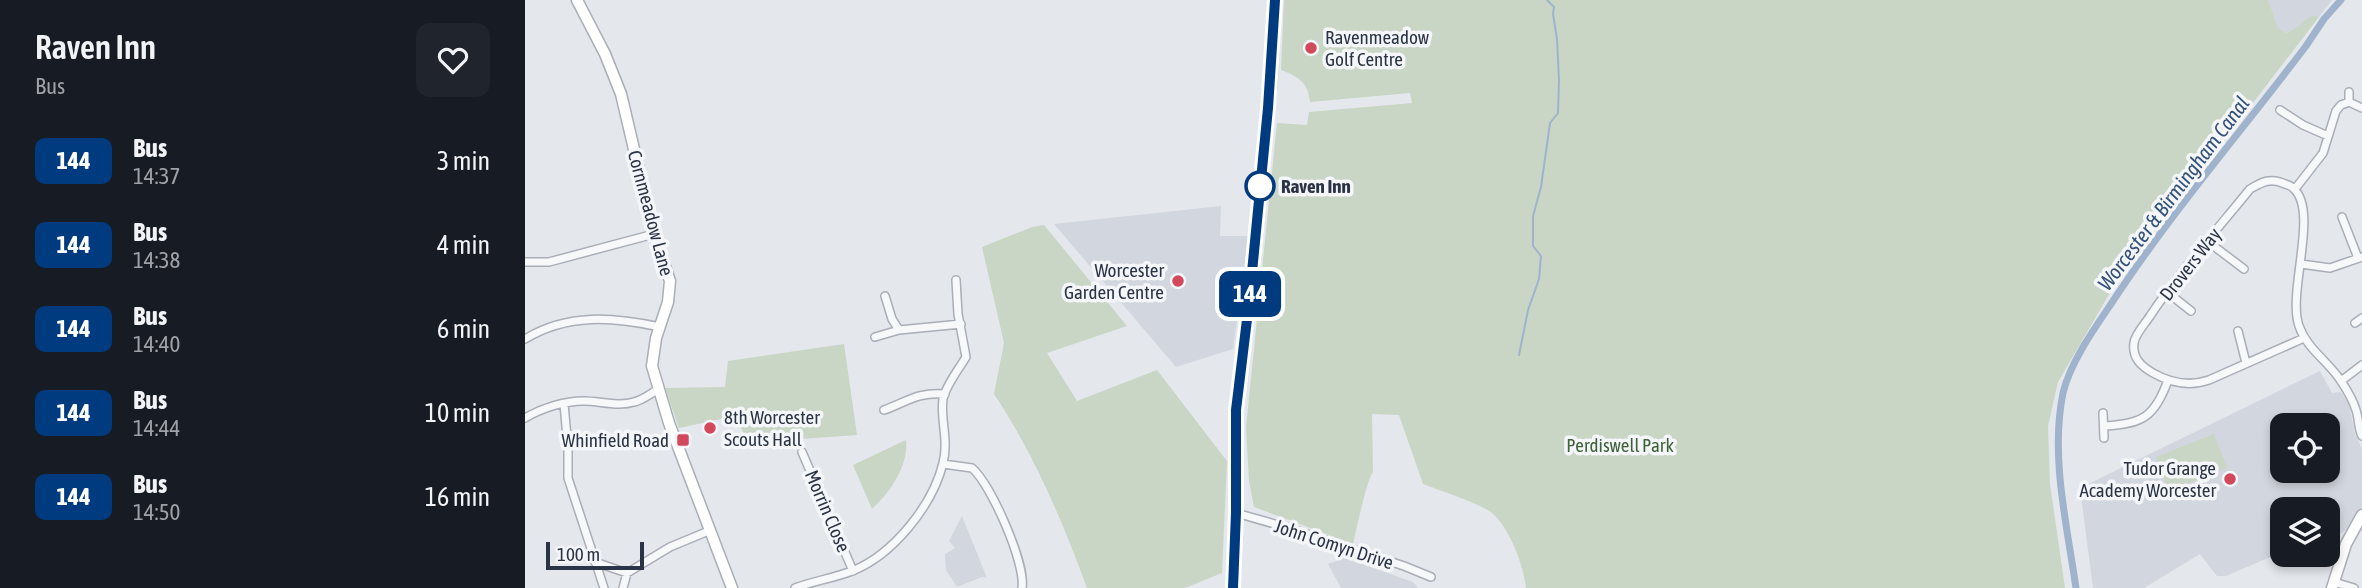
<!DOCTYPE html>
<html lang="en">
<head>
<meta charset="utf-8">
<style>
	body { margin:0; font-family:"Asap Condensed",sans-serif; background:#20242c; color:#f1f3f6; height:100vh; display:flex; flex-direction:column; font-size:26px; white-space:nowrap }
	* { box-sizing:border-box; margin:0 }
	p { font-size:23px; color:#9ea1a6 }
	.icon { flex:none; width:38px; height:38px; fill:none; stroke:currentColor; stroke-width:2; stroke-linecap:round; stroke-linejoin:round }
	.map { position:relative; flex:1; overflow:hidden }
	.sheet { display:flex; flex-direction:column; background:#171b24; width:525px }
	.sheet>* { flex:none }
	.badge { padding:0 14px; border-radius:10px; font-size:24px; line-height:46px }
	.fabs { position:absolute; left:1745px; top:413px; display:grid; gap:14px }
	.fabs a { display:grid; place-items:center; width:70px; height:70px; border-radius:14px; background:#171b24; box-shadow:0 4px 10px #0003; font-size:35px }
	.scale { position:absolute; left:21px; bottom:18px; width:98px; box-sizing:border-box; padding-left:7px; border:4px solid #2b3445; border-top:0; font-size:19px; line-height:24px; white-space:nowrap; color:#2b3445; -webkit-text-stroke:5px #f4f6f9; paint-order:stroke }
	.map>.badge { position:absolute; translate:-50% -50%; box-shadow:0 0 0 4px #fff }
	.round { display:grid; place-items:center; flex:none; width:74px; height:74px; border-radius:14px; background:#20242c }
	.summary { display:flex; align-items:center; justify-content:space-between; height:119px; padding:0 35px }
	h1 { font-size:33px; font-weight:600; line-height:52px }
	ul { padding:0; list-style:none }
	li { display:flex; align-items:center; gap:21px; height:84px; padding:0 35px }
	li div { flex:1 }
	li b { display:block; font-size:26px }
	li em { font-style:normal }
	li .badge { min-width:77px; font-weight:700; text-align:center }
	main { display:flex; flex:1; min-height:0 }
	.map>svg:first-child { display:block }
	.built { fill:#d2d6de; fill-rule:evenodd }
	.green { fill:#c9d6c5 }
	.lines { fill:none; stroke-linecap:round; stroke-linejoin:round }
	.stream { stroke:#9fb4cc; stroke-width:2 }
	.canal { stroke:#9fb4cc; stroke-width:7 }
	.street-casing { stroke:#a9aeb7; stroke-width:10 }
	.secondary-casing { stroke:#a9aeb7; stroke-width:13 }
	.primary-casing { stroke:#a3abb8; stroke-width:14 }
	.street { stroke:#f7f8fa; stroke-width:7 }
	.secondary { stroke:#fff; stroke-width:10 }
	.primary { stroke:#fff; stroke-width:10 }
	.line-casing { stroke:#fff; stroke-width:16 }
	.line { stroke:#003b80; stroke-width:10 }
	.poi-dot { fill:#d1495b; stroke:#f4f6f9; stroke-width:2.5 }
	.stop-dot { fill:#fff; stroke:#003b80; stroke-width:3.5 }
	.labels { text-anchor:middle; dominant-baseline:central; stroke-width:7; stroke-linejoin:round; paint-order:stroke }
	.poi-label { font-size:19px; fill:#2b3445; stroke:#f4f6f9; text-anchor:end }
	.stop-label { font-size:19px; font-weight:bold; fill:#2b3445; stroke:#f4f6f9; text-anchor:start }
	.street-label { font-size:19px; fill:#2b3445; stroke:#f4f6f9 }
	.park-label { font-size:19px; fill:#3f6138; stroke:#f4f6f9 }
	.water-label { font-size:21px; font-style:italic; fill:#34527a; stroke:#f4f6f9 }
</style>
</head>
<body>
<main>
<section class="sheet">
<div class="summary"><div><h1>Raven Inn</h1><p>Bus</p></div><a class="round"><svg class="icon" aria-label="heart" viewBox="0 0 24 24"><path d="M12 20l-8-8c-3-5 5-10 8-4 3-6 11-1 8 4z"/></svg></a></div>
<ul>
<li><span class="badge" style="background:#003b80;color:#fff">144</span><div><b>Bus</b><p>14:37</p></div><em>3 min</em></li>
<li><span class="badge" style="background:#003b80;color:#fff">144</span><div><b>Bus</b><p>14:38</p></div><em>4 min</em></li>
<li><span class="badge" style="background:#003b80;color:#fff">144</span><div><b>Bus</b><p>14:40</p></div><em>6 min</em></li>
<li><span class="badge" style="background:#003b80;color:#fff">144</span><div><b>Bus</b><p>14:44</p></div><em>10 min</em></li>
<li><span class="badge" style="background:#003b80;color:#fff">144</span><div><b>Bus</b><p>14:50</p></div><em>16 min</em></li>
</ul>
</section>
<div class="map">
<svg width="1837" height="588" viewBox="0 0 1837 588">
	<rect width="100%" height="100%" fill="#e4e7ec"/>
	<path class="built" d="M1743,0H1807L1794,17L1789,15L1768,31L1761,33L1752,28Z
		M696,206L695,236H724L708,349L651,367L529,224Z
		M1795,371L1807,393L1816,392L1824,404L1830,434L1837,449V507L1820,531L1803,537L1802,509H1757V552L1701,576H1692L1675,554L1619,588H1568L1555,488ZM1757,425H1802V471H1757Z
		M437,516L462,578L457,577L432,587L421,570L420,554L430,548L424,541Z
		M814,556L888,582L893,588H816L803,564L812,561Z"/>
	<path class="green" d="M759,0H1743L1753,28L1761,33C1772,30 1778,20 1789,15L1794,17L1627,234L1583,296L1533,382L1523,426L1525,484L1540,588H1001C999,567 985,529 968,514C958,504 913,490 898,484L874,415L847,414L848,472C842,479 831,531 828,544L729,507L724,481L721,427L752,123L782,125L784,112L887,103L885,93L785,102C783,82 774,77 756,70Z
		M519,225L602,326L522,353L552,401L632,370L702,461L697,573L660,588H562C537,520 509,454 469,394L479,343L457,247L507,227Z
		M319,344L332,435L220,443L218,432L210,416L154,428L140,388L200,387L203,361Z
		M1689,434L1702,468L1644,491L1631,457Z
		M381,440C384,465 365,493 347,509L328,465Z"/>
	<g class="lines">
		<path class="stream" d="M994,355L1003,310L1014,279L1016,256L1008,246V216L1016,187L1025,123L1033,113L1034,80L1032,39L1028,14L1029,7L1022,0"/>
		<path class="canal" d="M1551,588C1542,525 1525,456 1538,393C1545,363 1569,329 1586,304C1645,214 1716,132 1781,46L1799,19L1816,0"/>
		<g class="street-casing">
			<path id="street" d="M1824,102V92
				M1755,110L1778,125L1803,136
				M1770,189L1798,153L1811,111L1816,105L1824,102L1837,108
				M1817,217L1833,258
				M1682,241L1719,269
				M0,262H24L129,234
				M1776,264L1805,268L1837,257
				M1642,292L1666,311
				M360,296L367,319L374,330L436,324
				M1830,323L1837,318
				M1713,331L1721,363
				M350,337L374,330
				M1779,338L1684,380C1664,387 1646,383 1628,373C1616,366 1607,358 1609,343C1610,334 1620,324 1625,316C1655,271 1691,231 1725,189C1737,182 1746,177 1760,184C1763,185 1767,186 1769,189C1794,212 1762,293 1774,326C1782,349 1803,361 1816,381C1822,390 1828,400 1831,410C1834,419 1833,428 1837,436
				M0,339C43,313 88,317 135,327
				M1816,381L1837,365
				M39,404L43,448V478L79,588
				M359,410C384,401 392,392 420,394
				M1578,413L1579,438
				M0,418C17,408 39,401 59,401C75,401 93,407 109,402C118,400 126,393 134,389
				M1580,426C1617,424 1630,417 1643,380
				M277,452L328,571
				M418,464L447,468C466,484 501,564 497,588
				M711,513L764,528L879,566L906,577
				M70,562L102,573L145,547L186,530
				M1809,582L1829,588
				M98,588L102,573
				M270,588C289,581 309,578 327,571C368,555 408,505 418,463C424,440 415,419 418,399C421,385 434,369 441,357L433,314L431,280"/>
		</g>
		<g class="secondary-casing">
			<path id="secondary" d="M52,0L80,54L96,94L129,234L145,281L143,302L131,338L127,366L144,423L207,588
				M1807,588L1821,544L1837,515"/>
		</g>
		<g class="primary-casing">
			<path id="primary" d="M708,588L711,513V410L725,303L746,81L750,0"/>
		</g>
		<use href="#street" class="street"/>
		<use href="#secondary" class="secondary"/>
		<use href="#primary" class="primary"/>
	</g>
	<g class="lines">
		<g class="line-casing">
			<path id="line" d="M708,588L711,513V410L724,303L743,108L750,0"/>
		</g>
		<use href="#line" class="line"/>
	</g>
	<g class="poi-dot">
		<circle cx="786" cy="48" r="7"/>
		<circle cx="653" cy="281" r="7"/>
		<circle cx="185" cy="428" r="7"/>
		<rect x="151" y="433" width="14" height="14" rx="3.5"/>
		<circle cx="1705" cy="479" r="7"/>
	</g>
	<circle class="stop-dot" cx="735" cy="186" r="14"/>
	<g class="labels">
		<g class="poi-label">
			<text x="800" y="37" text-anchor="start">Ravenmeadow<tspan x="800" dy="22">Golf Centre</tspan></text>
			<text x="639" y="270">Worcester<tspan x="639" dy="22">Garden Centre</tspan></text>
			<text x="199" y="417" text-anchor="start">8th Worcester<tspan x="199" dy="22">Scouts Hall</tspan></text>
			<text x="144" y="440">Whinfield Road</text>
			<text x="1691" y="468">Tudor Grange<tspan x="1691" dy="22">Academy Worcester</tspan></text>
		</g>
		<g class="stop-label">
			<text x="756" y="186">Raven Inn</text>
		</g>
		<g class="street-label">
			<text transform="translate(126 213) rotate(75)">Cornmeadow Lane</text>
			<text transform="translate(1665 264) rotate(-52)">Drovers Way</text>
			<text transform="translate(303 511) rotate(67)">Morrin Close</text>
			<text transform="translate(809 544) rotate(18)">John Comyn Drive</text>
		</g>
		<g class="park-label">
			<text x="1095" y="445">Perdiswell Park</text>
		</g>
		<g class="water-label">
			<text transform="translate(1648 193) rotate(-53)">Worcester &amp; Birmingham Canal</text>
		</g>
	</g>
</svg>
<div class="fabs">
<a><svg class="icon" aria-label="locate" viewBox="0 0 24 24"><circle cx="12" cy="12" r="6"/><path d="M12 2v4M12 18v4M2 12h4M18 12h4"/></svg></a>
<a><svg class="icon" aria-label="layers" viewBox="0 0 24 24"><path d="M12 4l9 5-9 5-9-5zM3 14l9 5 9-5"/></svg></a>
</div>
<div class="scale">100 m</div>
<b class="badge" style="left:725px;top:294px;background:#003b80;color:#fff">144</b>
</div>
</main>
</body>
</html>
